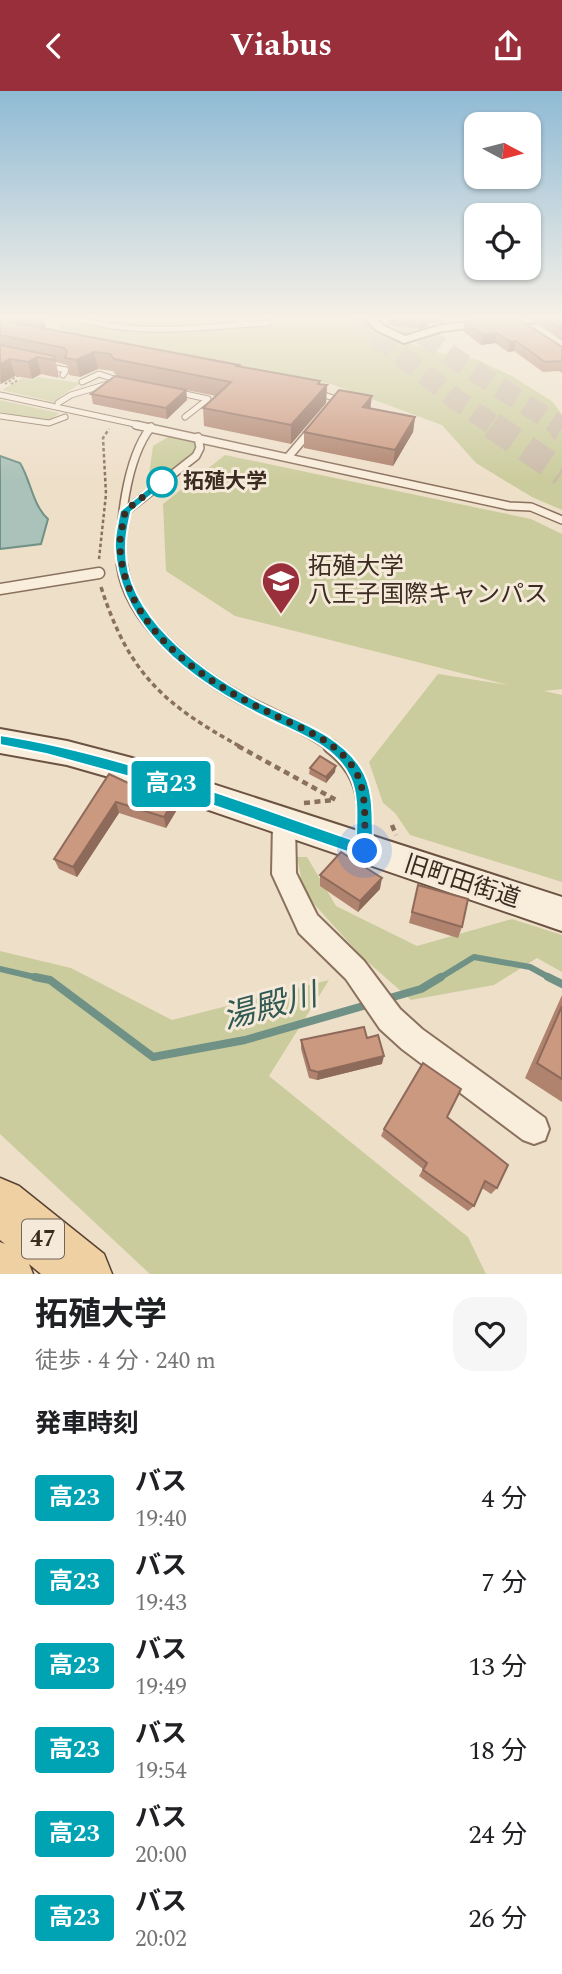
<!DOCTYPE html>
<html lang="ja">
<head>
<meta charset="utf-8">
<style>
	body { margin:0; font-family:Spectral,"Noto Sans JP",serif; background:#f6f6f6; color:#202124; height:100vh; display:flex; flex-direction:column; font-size:26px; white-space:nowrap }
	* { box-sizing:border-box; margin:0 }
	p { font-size:23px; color:#757577 }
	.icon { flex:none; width:38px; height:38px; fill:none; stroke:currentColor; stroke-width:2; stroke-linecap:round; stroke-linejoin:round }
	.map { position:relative; height:1183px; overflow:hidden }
	.sheet { display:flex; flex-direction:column; background:#fff; flex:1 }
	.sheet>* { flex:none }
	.badge { padding:0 14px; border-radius:5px; font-size:24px; line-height:46px }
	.needle { width:46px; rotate:97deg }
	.controls { position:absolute; left:464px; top:21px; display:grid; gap:14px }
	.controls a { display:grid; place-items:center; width:77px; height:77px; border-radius:14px; background:#fff; box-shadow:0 2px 5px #0004; font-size:35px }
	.you { position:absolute; width:35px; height:35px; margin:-18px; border:5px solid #fff; border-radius:50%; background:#1a73e8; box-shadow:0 0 0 10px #1a73e833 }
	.map>.badge { position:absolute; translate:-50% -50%; box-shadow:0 0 0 4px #fff }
	h2 { padding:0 35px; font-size:26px; line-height:63px }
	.round { display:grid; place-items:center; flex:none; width:74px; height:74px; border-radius:21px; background:#f6f6f6 }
	.overview { display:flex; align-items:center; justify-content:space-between; height:119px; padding:0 35px }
	h1 { font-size:33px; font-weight:700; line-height:52px }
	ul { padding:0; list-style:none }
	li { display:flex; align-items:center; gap:21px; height:84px; padding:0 35px }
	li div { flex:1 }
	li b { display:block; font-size:26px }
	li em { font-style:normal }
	li .badge { min-width:77px; font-weight:700; text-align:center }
	header { display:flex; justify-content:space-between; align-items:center; height:91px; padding:0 35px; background:#982f3a; color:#fff; font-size:32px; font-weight:700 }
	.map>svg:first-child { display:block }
	.green { fill:#cbcc9d }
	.water { fill:#aac2b9; stroke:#709186; stroke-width:2 }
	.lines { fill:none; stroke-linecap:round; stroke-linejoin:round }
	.stream-far1 { stroke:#709186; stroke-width:6 }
	.stream { stroke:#709186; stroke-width:8 }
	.highway-tunnel-far1 { stroke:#cabba7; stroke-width:21; stroke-dasharray:21 10; stroke-linecap:butt }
	.highway-tunnel { stroke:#cabba7; stroke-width:27; stroke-dasharray:27 14; stroke-linecap:butt }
	.lane-far3-casing { stroke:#8a715e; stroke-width:7 }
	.lane-far2-casing { stroke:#8a715e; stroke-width:10 }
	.lane-far1-casing { stroke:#8a715e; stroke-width:13 }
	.lane-casing { stroke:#8a715e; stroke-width:16 }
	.street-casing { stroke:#8a715e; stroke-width:4 }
	.secondary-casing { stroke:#6c5241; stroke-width:4 }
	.primary-casing { stroke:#584032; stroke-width:3 }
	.path-far3 { stroke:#8a715e; stroke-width:2; stroke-dasharray:2.5 2; stroke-linecap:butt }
	.path-far2 { stroke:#8a715e; stroke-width:2.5; stroke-dasharray:3.5 2.5; stroke-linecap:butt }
	.path-far1 { stroke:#8a715e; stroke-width:3.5; stroke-dasharray:5 3.5; stroke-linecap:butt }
	.path { stroke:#8a715e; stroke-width:4.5; stroke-dasharray:6 4.5; stroke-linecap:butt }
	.lane-far3 { stroke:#f9eddc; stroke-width:5 }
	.lane-far2 { stroke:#f9eddc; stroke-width:7 }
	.lane-far1 { stroke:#f9eddc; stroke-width:10 }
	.lane { stroke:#f9eddc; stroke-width:12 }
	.street { fill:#f9eddc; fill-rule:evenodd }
	.secondary { fill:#f9eddc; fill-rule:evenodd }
	.primary { fill:#efd0a3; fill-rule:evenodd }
	.wall { fill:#af836e }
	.shaded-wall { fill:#8e6a5a }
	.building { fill:#cb9880; stroke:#8e6a5a; stroke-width:2 }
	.line { fill:#00a3b4; stroke:#fff; stroke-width:2 }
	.walk { stroke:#3b2b21; stroke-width:7; stroke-dasharray:0 12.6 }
	.stop-dot { fill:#fff; stroke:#00a3b4; stroke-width:3.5 }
	.labels { text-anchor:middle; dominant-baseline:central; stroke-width:6; stroke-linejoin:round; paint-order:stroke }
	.far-stop-label { font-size:21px; font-weight:bold; fill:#3b2b21; stroke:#f5ead9; text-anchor:start }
	.shield { fill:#f5ead9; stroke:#736458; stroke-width:2 }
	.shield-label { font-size:23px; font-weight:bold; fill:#3b2b21 }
	.poi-label { font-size:24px; fill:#3b2b21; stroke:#f5ead9; text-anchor:start }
	.street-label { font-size:24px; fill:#3b2b21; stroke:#f5ead9 }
	.near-water-label { font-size:32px; font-style:italic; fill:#315a54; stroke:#f5ead9 }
</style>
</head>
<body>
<header><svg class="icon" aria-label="back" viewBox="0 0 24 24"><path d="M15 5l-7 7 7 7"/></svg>Viabus<svg class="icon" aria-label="share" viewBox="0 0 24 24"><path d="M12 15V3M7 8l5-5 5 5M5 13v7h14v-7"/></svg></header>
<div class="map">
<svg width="562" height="1183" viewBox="0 0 562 1183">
	<rect width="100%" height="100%" fill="#eedfc9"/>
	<path class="green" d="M47,225H360L383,245L441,262L478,269L512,285L553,311L562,324V419L532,406L476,372L442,334L331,293L68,243Z
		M38,286L81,292L53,311L2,299L22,287L32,289Z
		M0,309L59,322L49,330L0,321Z
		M173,343L193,349L196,355L193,363L151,398H147L153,355Z
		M225,364L531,428L562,443V598L544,600L562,604V791L410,744L395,722L383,712L369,671L438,583L508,594L235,525L166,480L163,413Z
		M297,766H307L336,815L417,855L512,828L562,844V881L537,867L494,894L411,909L361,865L304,802Z
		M0,860L71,877L172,929L329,889L269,985L468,1146L486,1183H150L0,1043Z"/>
	<path class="water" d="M0,365L20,372C31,390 33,415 48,428L41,453L0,458Z"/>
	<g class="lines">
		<path class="stream-far1" d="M0,878L43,888
			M438,888L474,866L530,876L552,888"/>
		<path class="stream" d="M35,886L50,889L153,966L245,949L370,913
			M548,886L562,893
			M386,908L421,898L441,886"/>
		<path class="highway-tunnel-far1" d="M352,225L458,310L495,335
			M398,225L460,271L559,335"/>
		<path class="highway-tunnel" d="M492,334L562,382
			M557,334L562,337"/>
		<g class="lane-far3-casing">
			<path id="lane-far3" d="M72,225C136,248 202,235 268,232
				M45,275L66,279L63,284
				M82,291L99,283L120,290
				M313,300L336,308L330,315
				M176,301L208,308L185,326
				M0,304L144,335
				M58,312L71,304L111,292
				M0,325L49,332L65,326"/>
		</g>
		<g class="lane-far2-casing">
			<path id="lane-far2" d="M136,334L509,415L531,416L562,429
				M289,365L312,338
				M126,420L196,365L200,357L198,346
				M122,476C118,436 126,368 151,336"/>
		</g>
		<g class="lane-far1-casing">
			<path id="lane-far1" d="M122,474C129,531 195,582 242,608C272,624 305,636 332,656
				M0,498L99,482"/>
		</g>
		<g class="lane-casing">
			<path id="lane" d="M330,655C367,683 364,711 365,753"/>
		</g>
		<g class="street-casing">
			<path id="street" d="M234,225H244L247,232L238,234Z
				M362,225H373L384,235L405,245L441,234L488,229L493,232L488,235L442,240L404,252L376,239Z
				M284,722L292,725L295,732L296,782L317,824L364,870L400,918L422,938L545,1027L549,1038L545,1049L534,1053L523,1049L402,958L380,938L346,888L299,842L272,783L273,732L276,725Z"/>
		</g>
		<g class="secondary-casing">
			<path id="secondary" d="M512,225H553C544,232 519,235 510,228Z
				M0,638L67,650L132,667L562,806V840L130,692L67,674L0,662Z"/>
		</g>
		<g class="primary-casing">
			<path id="primary" d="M0,1087L19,1095L104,1163L112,1183H41L29,1173L33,1183H0V1151L5,1153L0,1149Z"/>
		</g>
		<path class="path-far3" d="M5,293L19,284
			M11,293L18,289"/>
		<path class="path-far2" d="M99,468L106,403L103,347L109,338"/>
		<path class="path-far1" d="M101,496C129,583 163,613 241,656"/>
		<path class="path" d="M238,655L336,709
			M304,712L334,709
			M392,734L396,744"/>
		<use href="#lane-far3" class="lane-far3"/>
		<use href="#lane-far2" class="lane-far2"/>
		<use href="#lane-far1" class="lane-far1"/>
		<use href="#lane" class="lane"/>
		<use href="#street" class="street"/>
		<use href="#secondary" class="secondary"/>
		<use href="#primary" class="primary"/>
	</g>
	<path class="wall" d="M0,225H43L46,237L239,275L320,290V293L327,294L326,312L291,353L204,335L203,317L216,305L186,299L187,309L167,328L93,313L91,303L159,293L117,285L113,280L98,278L80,286L69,284L67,274L56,271L59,287L41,283L32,288L15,285L0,293Z
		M388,225H444L443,231L428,232V235L420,238L388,234Z
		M526,225H562V250Z
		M465,231L562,256V282L559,280L543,281L514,260L508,261L495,252L481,254L463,240Z
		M371,318L415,326L413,341L393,375L304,357V341Z
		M310,677L335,681L326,692L309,683Z
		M109,683L154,704L176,706L178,717L166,737L119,722L77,786L59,778L54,768Z
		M320,784L380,798L358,821L320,795Z
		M418,794L462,836L458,847L409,832Z
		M562,904V1011L525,987Z
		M367,947L382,973L317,989L309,987L301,958V949Z
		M447,1026L497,1097L491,1103L482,1097L474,1115L468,1120L419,1085L423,1078L381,1045L384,1038Z"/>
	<path class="shaded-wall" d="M37,225H43L46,239L41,242Z
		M422,225H429L428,235L420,238Z
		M497,242L495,252L481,254L483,244Z
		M516,250L514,260L508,261L510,251Z
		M94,261L98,278L80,286L76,269Z
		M37,266L41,283L32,288L28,271Z
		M10,268L15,285L1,293L0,273Z
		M320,290V302L327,294L326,312L291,353V334Z
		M186,299L187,309L167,328L166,317Z
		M372,305L370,320L363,316Z
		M415,326L413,341L393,375L395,359Z
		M336,675L335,681L326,692V686Z
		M176,706L178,717L166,737L164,726Z
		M116,711L119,722L77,786L73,776Z
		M382,787L380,798L358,821L360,810Z
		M384,965L382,973L317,989L318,981Z"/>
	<path class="building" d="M514,225L562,256V270L545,271L516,250L510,251L497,242L483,244L465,231Z
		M542,225H562V238Z
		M0,229L239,274L237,275L320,290L318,293L327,294L291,334L203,317L231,291L114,268L110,263L94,261L76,269L65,267L67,260L64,257L0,244Z
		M0,254L54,265L55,269L37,266L28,271L10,268L0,273Z
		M115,285L186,299L166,317L91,303Z
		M339,299L372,305L363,316L415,326L395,359L304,341Z
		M320,665L336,675L326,686L310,677Z
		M109,683L154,704L157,699L176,706L164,726L116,711L73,776L54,768Z
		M341,761L382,787L360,810L320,784Z
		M418,794L468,808L462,836L412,821Z
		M562,915V988L537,972Z
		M364,936L367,947L378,944L384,965L318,981L310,979L301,949Z
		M423,972L461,998L447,1026L508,1074L497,1097L485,1090L474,1115L423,1079L427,1072L384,1038Z"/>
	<linearGradient id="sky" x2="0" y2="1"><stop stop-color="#8fbad5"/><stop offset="0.58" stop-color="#f7f1e7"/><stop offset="1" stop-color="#f7f1e7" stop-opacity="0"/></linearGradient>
	<rect width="562" height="390" fill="url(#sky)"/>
	<path class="line" d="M158,389L167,391L131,421C129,431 126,442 126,453C122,523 201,580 255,609C292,629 337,640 361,677C376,700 372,733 373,760L371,765L365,767L130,686L46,663L0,654V644C122,663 239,710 356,750C356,729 359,705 350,686C336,655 297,642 269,628C200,595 120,541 115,457C114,445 118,432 120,420Z"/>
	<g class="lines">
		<path class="walk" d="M162,391L125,420C124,431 119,445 120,457C125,538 203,590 270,622C300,637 339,650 356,681C368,704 364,735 365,760"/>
	</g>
	<defs>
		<g id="university-pin" transform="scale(2.0125)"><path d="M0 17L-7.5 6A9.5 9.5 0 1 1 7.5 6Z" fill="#982f3a" stroke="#f5ead9"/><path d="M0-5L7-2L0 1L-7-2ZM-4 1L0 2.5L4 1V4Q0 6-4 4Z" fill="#fff"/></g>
	</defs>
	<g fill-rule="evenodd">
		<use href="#university-pin" x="281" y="490"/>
	</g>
	<circle class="stop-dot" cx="162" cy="391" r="14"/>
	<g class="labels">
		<g class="far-stop-label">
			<text x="183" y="391">拓殖大学</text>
		</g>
		<rect class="shield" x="22" y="1128.5" width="42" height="39" rx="5"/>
		<g class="shield-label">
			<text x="43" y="1148">47</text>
		</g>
		<g class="poi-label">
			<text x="308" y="476">拓殖大学<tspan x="308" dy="28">八王子国際キャンパス</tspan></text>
		</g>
		<g class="street-label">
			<text transform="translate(462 791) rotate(18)">旧町田街道</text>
		</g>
		<g class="near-water-label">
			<text transform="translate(270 916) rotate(-15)">湯殿川</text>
		</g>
	</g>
</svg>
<div class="controls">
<a><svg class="needle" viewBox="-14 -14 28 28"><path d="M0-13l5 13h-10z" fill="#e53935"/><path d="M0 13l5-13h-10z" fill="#757577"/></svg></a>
<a><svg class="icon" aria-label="locate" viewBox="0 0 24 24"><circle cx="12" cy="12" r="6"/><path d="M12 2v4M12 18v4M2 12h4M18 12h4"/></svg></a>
</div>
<div class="you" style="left:365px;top:760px"></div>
<b class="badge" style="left:171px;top:693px;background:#00a3b4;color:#fff">高23</b>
</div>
<section class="sheet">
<div class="overview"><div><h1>拓殖大学</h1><p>徒歩 · 4 分 · 240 m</p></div><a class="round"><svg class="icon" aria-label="heart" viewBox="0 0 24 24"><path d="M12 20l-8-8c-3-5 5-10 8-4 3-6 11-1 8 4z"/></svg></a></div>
<h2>発車時刻</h2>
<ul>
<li><span class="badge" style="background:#00a3b4;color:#fff">高23</span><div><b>バス</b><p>19:40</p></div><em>4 分</em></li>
<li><span class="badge" style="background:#00a3b4;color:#fff">高23</span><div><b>バス</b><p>19:43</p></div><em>7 分</em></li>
<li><span class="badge" style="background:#00a3b4;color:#fff">高23</span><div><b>バス</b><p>19:49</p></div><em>13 分</em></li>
<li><span class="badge" style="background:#00a3b4;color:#fff">高23</span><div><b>バス</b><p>19:54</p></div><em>18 分</em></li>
<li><span class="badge" style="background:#00a3b4;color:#fff">高23</span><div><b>バス</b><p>20:00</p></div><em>24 分</em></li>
<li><span class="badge" style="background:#00a3b4;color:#fff">高23</span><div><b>バス</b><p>20:02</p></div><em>26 分</em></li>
</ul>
</section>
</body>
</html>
